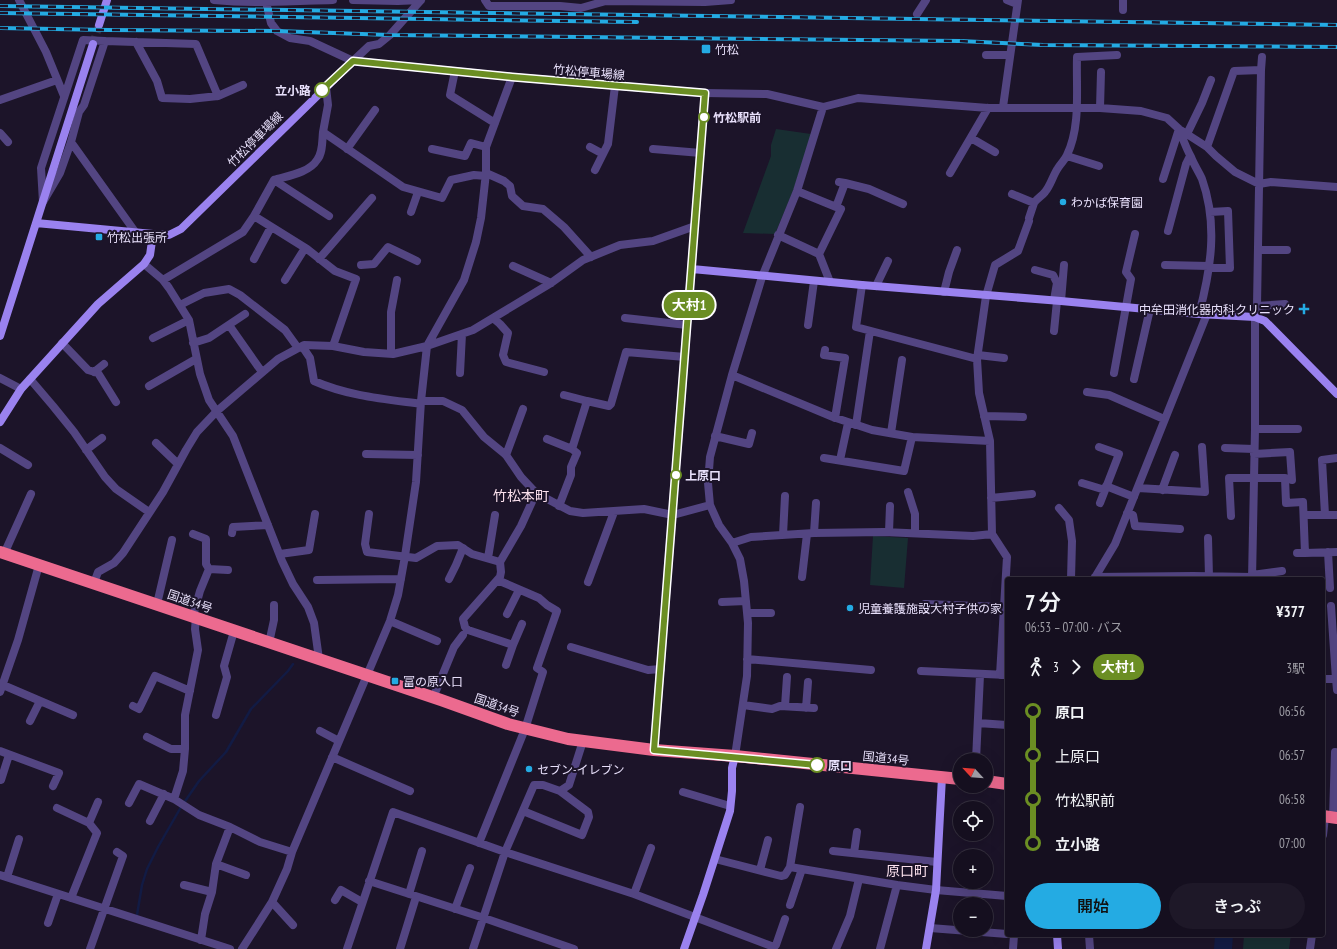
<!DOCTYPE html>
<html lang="ja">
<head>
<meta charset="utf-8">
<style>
	body { margin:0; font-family:"PT Sans Narrow","Noto Sans JP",sans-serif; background:#1e1828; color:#f1f3f6; height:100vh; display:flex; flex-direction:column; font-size:15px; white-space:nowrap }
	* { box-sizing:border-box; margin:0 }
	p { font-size:13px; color:#9d9ca4 }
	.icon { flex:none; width:22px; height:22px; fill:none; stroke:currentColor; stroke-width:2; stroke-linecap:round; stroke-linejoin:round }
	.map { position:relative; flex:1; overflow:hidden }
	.details { position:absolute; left:1005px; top:577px; width:320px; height:360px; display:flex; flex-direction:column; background:#150f1f; border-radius:4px; box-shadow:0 4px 16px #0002,0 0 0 1px #342f3d }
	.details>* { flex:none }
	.badge { padding:0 8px; border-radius:13px; font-size:14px; line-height:26px }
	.needle { width:26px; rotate:296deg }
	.controls { position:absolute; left:953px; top:753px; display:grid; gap:8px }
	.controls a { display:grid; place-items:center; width:40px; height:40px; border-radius:50%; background:#150f1f; box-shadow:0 4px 16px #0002,0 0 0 1px #342f3d; font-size:20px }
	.map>.badge { position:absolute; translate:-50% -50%; box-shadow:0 0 0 2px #fff }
	.legs { display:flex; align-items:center; gap:6px; height:44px; padding:0 20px; font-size:13px }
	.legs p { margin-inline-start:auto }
	.head { display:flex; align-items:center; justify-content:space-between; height:68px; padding:0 20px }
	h1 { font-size:22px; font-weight:600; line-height:30px }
	.button { display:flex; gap:8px; margin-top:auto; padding:8px 20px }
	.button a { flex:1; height:46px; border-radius:24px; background:#24abe3; color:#111; font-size:16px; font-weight:600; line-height:46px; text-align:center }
	.button a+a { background:#1e1828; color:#f1f3f6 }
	ul { padding:0 20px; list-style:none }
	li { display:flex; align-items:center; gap:14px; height:44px; font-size:15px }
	li i { display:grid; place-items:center; width:6px; height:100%; margin:0 5px; background:currentColor }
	li i::after { content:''; width:10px; height:10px; margin:-5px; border:3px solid; border-radius:50%; background:#150f1f }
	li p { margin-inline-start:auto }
	li:first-child i { background:linear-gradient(#0000 50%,currentColor 0) }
	li:last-child i { background:linear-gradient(currentColor 50%,#0000 0) }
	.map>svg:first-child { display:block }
	.green { fill:#182e32 }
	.water { fill:#121b44 }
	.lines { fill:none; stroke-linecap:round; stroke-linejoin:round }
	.stream { stroke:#121b44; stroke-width:2.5 }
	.secondary-tunnel { stroke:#3b3348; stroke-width:8; stroke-dasharray:8 4; stroke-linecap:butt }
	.street { stroke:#534582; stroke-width:8 }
	.secondary { stroke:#9a82ef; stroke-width:8 }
	.highway { stroke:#ec6a8f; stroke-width:12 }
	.rail-casing { stroke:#24abe3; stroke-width:4 }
	.rail { stroke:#1c1429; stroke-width:2.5; stroke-dasharray:8; stroke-linecap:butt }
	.line-1-casing { stroke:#fff; stroke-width:9 }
	.line-1 { stroke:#6b8e23; stroke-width:6 }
	.poi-dot { fill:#24abe3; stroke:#1c1429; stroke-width:1.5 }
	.stop-1-dot { fill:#fff; stroke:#6b8e23; stroke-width:2 }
	.labels { text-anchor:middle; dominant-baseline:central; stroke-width:4; stroke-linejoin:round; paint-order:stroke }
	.poi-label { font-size:12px; fill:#e8e0fb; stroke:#1c1429; text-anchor:start }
	.street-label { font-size:12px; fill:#e8e0fb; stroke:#1c1429 }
	.stop-label { font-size:12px; font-weight:bold; fill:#e8e0fb; stroke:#1c1429; text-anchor:start }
	.quarter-label { font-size:14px; fill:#fbe1ed; stroke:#1c1429 }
</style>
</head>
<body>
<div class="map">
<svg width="1337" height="949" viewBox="0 0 1337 949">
	<rect width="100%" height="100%" fill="#1c1429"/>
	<path class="green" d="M776,129L811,134L794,189L775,234L743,233L771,156V145Z
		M873,536L908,538L904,588L870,585Z
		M1244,935H1291L1289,949H1243Z"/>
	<path class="water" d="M1215,935H1233L1232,949H1214Z"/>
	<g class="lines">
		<path class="stream" d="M137,915L142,885L147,869L158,847L181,807L199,781L226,752L251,709L288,671L293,664"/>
		<path class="secondary-tunnel" d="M93,44L99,25"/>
		<path class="street" d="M19,0L46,52L64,96
			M214,0C254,4 294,1 333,0
			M353,0L398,1L421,0
			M485,0L489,6H560L581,8L606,1L705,2L731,0
			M1007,0L1017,4
			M1123,0V10
			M266,2L271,23L277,31L290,38L310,41L353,61L369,46L379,44L390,35L421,0
			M917,14L926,0
			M83,40L105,41L84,105L79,112L71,142L60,173L43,202L41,168Z
			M105,41L196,44L218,96L190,99L162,98L157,81L136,42
			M986,55H1010
			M1261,70L1262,57
			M455,71L450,95L495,123
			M326,87L328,105L323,132L403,187L442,198L451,180L474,175L486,176
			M705,93L767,94L823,107L858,98L988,108H1100L1141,111L1167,118L1179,129L1207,147L1216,156L1235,172L1259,184L1271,182L1337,187
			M218,96L243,85
			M0,100L57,80
			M1003,107L1018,0
			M1100,108L1101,72
			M1179,129C1183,139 1186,148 1191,157C1194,165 1199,172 1202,179C1218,224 1211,269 1199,314
			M323,132C322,141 323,153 317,160C309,173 287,176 274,180L254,216L307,249L335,271L356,279L333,346
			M0,133L8,142
			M1187,134L1202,103L1211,80
			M971,138L995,152
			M71,142L136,233
			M590,147L603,154
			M1207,147L1234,71L1261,70L1257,306L1255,317V429L1252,579
			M347,149L375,110
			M432,149L465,156L471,143L486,147
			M653,149L701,153
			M1067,156L1099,166
			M595,170L608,144L615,86
			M486,173L504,181L510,186L512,196L523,206L543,209L564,227L591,257
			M950,173L988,108
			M1163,179L1179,129
			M274,180L329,216
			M845,183L869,189L903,204
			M797,191L841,209L819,254
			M1012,194L1034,203C1037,198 1042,196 1045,192C1051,185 1053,175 1058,168C1061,163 1065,160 1067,155C1081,126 1076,89 1077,57L1117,55
			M836,207L845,183L839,182
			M411,212L418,192
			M1029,218L1034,203
			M1168,231L1186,164L1190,156
			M778,235L819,254L830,282
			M1258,250H1287
			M254,259L271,227
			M319,259L372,198
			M144,264L163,280L169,288L189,320L200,374L209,400L233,436L282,561L293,584L308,607L314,623L319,659
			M361,265L374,264L388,247L417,261
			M1165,265L1209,266L1213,268H1230L1228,211L1210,212
			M513,266L551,283
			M1035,270L1053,275L1057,283L1054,300
			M163,280L243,232L254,216
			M285,280L305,248
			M862,285L856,327L977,359
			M876,286L888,261
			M944,292L949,272L957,250
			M1061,301L1064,265
			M180,305L204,293L229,289L240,295L285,330L298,348
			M1257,306L1285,304
			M493,318L500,324L508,333L503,355L506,362L544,372
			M625,318L687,325
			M229,325L262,372
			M808,325L814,281
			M1054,331L1057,301
			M153,338L189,320
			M62,343L88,370L98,373L116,402
			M193,343L209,338L245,314
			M302,346L310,358L314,381C348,396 384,399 421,404
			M825,350L824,355L845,358L835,418
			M391,354V312L397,280
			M978,355L1004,358
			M94,372L104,364
			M460,373L462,334
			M1114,373L1131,279L1126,272L1135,234
			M732,375L833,417L872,430L912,437L990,441
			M0,378L21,389
			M30,379L53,406L74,432L105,477L116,489L149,512
			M1134,379L1150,309
			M149,386L196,359
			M1087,392L1109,395L1164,419
			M421,401H443L462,410L484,437L506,455L521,477L536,493L570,511L583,513L644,509L673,515L710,505
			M587,401L609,406L611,404L626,352L685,357
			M984,416L1023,417
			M856,425L870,331
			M1255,429H1298
			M891,433L902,360
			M715,436L749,444L752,433
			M547,439L572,449
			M156,443L178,464
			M1099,447L1119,454L1100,503
			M0,448L28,465
			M1225,448L1254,449
			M86,450L102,438
			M366,454L418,455
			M1254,454L1290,452L1292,480
			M506,455L523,409
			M824,458L904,471L912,437
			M840,460L848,423
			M1082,483L1105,490
			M1106,486L1134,497
			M1138,488L1205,492L1202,447
			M1162,490L1175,455
			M908,492L915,514V533
			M991,498L1032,494
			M559,506L571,475V467L577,453L572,449L587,401L564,395
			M1059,508L1069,520L1072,541L1071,579
			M1127,513L1133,515L1135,526L1180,529
			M369,514L365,544L367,552L416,558L437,546L458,545L472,554L500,562
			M1304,515H1337
			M1325,515L1322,460L1337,458
			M1231,516L1229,478H1285L1286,503L1303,502L1305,553L1337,552
			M889,532L890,506
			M232,533L233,527L268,525
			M814,533L816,503
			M193,534L206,539V564L209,569
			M783,535L785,496
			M1208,538L1209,577
			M732,543L751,537L814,533L884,532L973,536L992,534
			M1328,552L1330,588
			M1297,553H1305
			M4,554L31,494
			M280,554L309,550L315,514
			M488,558L495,515
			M1252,575L1282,571
			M802,577L807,534
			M1095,577L1193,576L1252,577
			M449,579L456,565L463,548
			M1094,579L1115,544L1207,314
			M317,580L401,579
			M588,582L614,512
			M94,583L98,572L114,563L123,553L163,492L186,450L197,432L217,411L278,359L304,345L333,346L364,352L393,354L427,346L473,330L551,283L583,260L620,245L653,241L695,226
			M722,602L746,601
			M157,604L172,540
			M925,604L1003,607
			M1331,606L1336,679
			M747,613H771
			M507,614L519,590
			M193,616L200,591L209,569L228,570
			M390,621L437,641
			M269,643L274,620V605
			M513,645L522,624
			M571,647L648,670L661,669
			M747,659L871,670
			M506,665L513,645L468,630L465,627L463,619L500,577L501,572L500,562L521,526L536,493
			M921,671L1007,675
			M1000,675L1007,557L992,534L990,441L979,393L977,359L986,296L995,265L1018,251L1029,221
			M1323,679H1336L1337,690
			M3,685L73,715
			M0,692L18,640L39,565
			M433,698L454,647L463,635
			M743,705L772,709L780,706L814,708
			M133,706L139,709L155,676L190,691
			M785,706L787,677
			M806,708L808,682
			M216,715L227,677L224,666L234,631
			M30,721L40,701
			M978,723L1007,725
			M320,731L339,741
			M147,737L171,749H185
			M0,751L59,773L53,786
			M735,756L747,676L748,623L744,581L740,559L732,543L719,525L710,505L708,483L710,457L732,375L762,277L797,191L823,107
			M332,757L410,791
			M976,760L980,675
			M1,780L9,755
			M683,792L730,806
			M174,799L183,771L185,749V715L198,650L195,629L196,617
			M129,803L139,784L174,799L199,815L230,827L260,842L292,852
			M57,808L89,823L97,833L71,898
			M523,811L582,835L589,817L588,812L560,791
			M1333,818L1335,752
			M150,821L164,794
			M89,823L98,802
			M230,827L216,864L246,875
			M1323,835L1325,817
			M479,843L525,729L543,672L537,668L557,611L547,605L539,598L502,582H496
			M833,851L937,862
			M854,853L857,832
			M715,859L781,876L785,875L790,867L800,807
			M790,867L897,885
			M760,870L768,840
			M0,875L230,949
			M7,877L19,839
			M369,881L484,918L574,949
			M184,885L212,892L205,914L201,940
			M212,892L216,864
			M409,894L422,851
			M634,894L651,848
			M335,900L341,890L362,902
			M272,902L293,925
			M790,905L802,869
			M455,909L470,868
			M48,923L58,894
			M930,928L1007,934
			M1089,935L1090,949
			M90,949L123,856L117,852
			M242,949L272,902L287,869L292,852L390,621L398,595L405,556L416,482L421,401L427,346L464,280L476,242L481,218L486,173V147L512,77
			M347,949L393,812L505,852L634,894L774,947L776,945L785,919
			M400,949L416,897
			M473,949L505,852L534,785H543L560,791L569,785L583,741
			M836,949L850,916L859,879
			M880,949L897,885L936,890L1007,896
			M1013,949L1014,935
			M1310,949L1312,935"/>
		<path class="secondary" d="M99,25L107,0
			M36,223L153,234L169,235L181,229L353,61L512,77L705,93L654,750
			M692,269L862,285L1061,301L1199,314L1255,317L1265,321L1337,394
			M0,336L93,44
			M0,422L21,389L98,304L144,264L150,255L153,234
			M1057,935L1058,949
			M684,949L703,895L730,811L732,791V768L735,756
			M926,949L936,890L942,777"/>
		<path class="highway" d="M0,552L441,700L508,724L568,739L654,750L735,756L960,779
			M986,781L1007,784
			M1323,816L1337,818"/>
		<g class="rail-casing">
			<path id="rail" d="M0,6L1337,25
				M0,13L637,22
				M0,28L108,30L277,31L390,35L960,41L1043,45L1337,47"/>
		</g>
		<use href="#rail" class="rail"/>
	</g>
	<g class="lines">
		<g class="line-1-casing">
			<path id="line-1" d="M322,90L353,61L512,77L705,93L654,750L817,765"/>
		</g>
		<use href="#line-1" class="line-1"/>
	</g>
	<g class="poi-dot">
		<rect x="701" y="44" width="10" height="10" rx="2"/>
		<circle cx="1063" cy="202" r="4"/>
		<rect x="95" y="233" width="8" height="8" rx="2"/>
		<path d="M1302 303h4v4h4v4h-4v4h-4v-4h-4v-4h4z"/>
		<circle cx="850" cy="608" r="4"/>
		<rect x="391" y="677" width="8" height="8" rx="2"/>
		<circle cx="529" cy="769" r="4"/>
	</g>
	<g class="stop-1-dot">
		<circle cx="322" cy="90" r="7"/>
		<circle cx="704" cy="117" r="5"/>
		<circle cx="676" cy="475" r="5"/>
		<circle cx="817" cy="765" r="7"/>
	</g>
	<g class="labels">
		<g class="poi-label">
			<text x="715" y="49">竹松</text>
			<text x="1071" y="202">わかば保育園</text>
			<text x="107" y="237">竹松出張所</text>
			<text x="1295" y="309" text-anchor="end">中牟田消化器内科クリニック</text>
			<text x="858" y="608">児童養護施設大村子供の家</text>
			<text x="403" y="681">富の原入口</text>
			<text x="537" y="769">セブン-イレブン</text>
		</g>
		<g class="street-label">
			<text transform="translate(589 72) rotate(5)">竹松停車場線</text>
			<text transform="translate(255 139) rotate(-45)">竹松停車場線</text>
			<text transform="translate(190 601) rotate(19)">国道34号</text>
			<text transform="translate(497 705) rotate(19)">国道34号</text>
			<text transform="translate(886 758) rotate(6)">国道34号</text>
		</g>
		<g class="stop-label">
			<text x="311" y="90" text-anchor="end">立小路</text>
			<text x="713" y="117">竹松駅前</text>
			<text x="685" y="475">上原口</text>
			<text x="828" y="765">原口</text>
		</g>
		<g class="quarter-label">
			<text x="521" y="496">竹松本町</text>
			<text x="907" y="871">原口町</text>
		</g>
	</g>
</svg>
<div class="controls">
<a><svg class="needle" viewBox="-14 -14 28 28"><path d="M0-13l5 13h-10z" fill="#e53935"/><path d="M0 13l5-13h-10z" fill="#9d9ca4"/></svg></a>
<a><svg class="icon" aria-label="locate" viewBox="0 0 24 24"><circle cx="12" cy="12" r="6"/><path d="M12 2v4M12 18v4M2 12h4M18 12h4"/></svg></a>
<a>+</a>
<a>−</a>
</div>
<b class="badge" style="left:689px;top:305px;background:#6b8e23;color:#fff">大村1</b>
<section class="details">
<div class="head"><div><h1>7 分</h1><p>06:53 – 07:00 · バス</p></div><b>¥377</b></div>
<div class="legs"><svg class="icon" aria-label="walk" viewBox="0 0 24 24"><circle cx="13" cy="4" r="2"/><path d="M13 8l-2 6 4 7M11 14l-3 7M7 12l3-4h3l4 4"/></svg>3<svg class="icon" aria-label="forward" viewBox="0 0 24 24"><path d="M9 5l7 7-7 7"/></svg><b class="badge" style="background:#6b8e23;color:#fff">大村1</b><p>3駅</p></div>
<ul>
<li><i style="color:#6b8e23"></i><b>原口</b><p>06:56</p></li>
<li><i style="color:#6b8e23"></i><span>上原口</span><p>06:57</p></li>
<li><i style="color:#6b8e23"></i><span>竹松駅前</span><p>06:58</p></li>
<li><i style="color:#6b8e23"></i><b>立小路</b><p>07:00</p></li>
</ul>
<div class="button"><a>開始</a><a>きっぷ</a></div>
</section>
</div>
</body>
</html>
